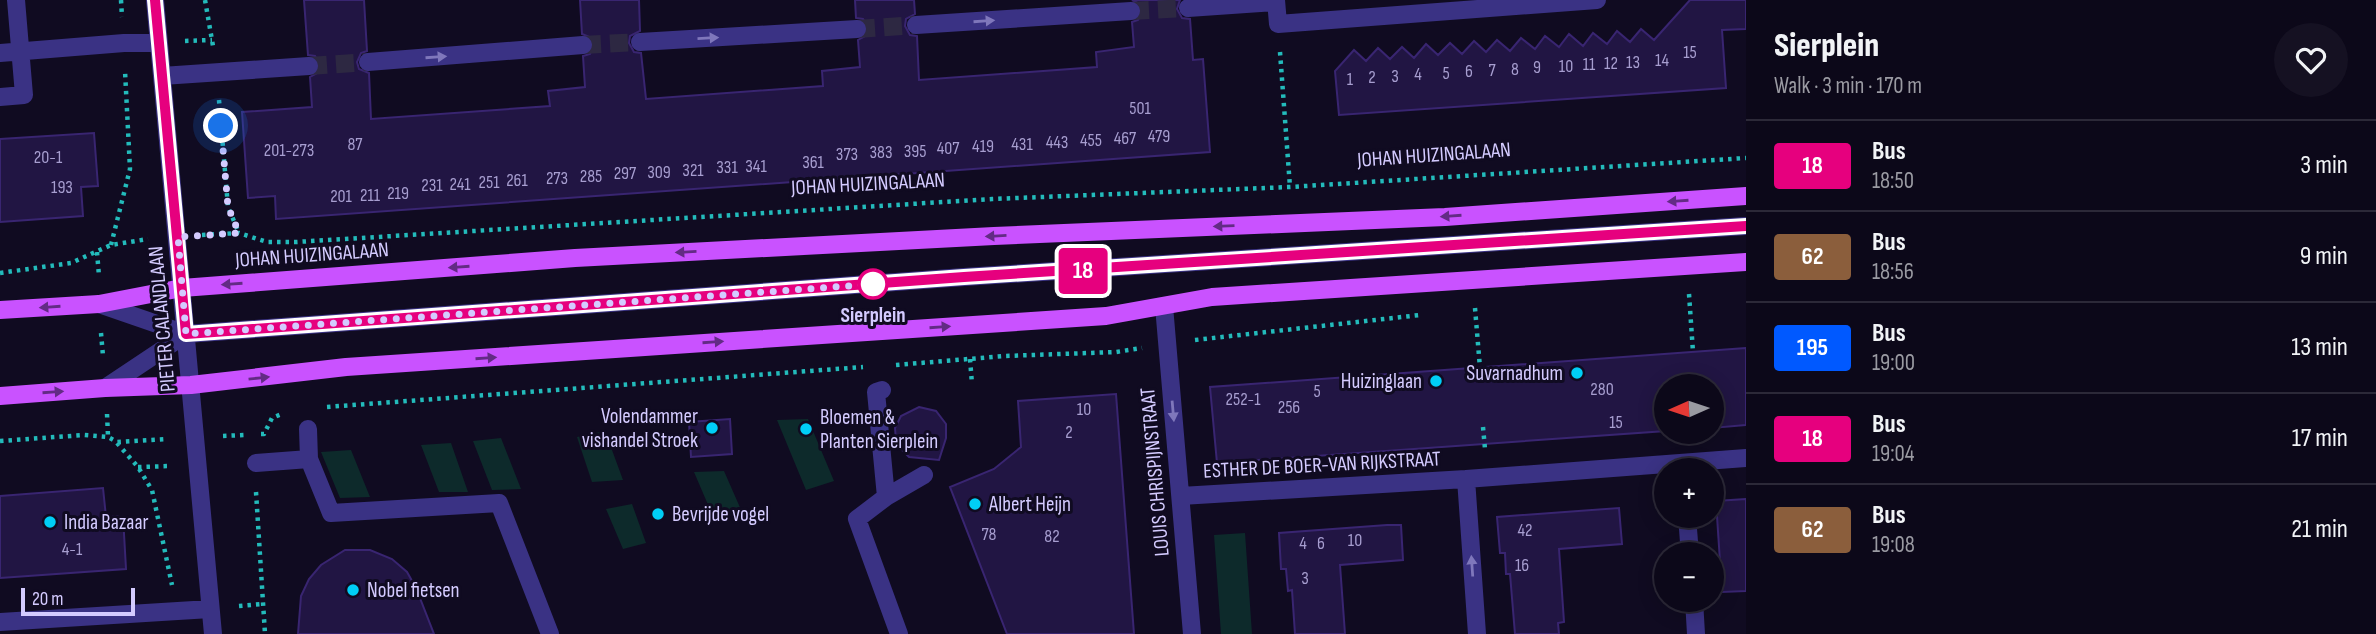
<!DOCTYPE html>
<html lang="en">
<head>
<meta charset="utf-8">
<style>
	body { margin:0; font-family:"Sofia Sans Condensed",sans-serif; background:#151122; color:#f1f3f6; height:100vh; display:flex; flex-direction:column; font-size:26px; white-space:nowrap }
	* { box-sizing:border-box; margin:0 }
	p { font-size:23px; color:#9a9aa2 }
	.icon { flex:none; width:38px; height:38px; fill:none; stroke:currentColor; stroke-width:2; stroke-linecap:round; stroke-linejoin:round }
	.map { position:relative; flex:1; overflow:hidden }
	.details { display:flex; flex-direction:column; background:#0c0819; width:630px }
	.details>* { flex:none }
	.badge { padding:0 14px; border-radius:5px; font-size:24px; line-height:46px }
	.needle { width:46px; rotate:267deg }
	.tools { position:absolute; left:1654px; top:374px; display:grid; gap:14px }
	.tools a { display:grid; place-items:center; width:70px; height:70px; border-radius:50%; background:#0c0819; box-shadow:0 4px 18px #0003,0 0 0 2px #2c2938; font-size:35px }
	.scale { position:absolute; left:21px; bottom:18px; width:114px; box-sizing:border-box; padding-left:7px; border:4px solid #d4cbff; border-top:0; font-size:19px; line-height:24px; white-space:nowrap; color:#d4cbff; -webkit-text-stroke:5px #100b21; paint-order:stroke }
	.you { position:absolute; width:35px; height:35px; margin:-18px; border:5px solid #fff; border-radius:50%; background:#1a73e8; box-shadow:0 0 0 10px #1a73e833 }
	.map>.badge { position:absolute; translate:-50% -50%; box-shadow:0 0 0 4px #fff }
	.round { display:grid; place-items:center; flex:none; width:74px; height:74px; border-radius:37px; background:#151122 }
	.summary { display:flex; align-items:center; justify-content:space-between; height:119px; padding:0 28px }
	h1 { font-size:33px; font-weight:800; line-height:52px }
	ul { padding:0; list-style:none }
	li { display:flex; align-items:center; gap:21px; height:91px; padding:0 28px; border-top:2px solid #2c2938 }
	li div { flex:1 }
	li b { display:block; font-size:26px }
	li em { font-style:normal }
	li .badge { min-width:77px; font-weight:700; text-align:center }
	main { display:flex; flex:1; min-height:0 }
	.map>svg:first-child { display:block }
	.green { fill:#0d2a2b }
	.building { fill:#211543; stroke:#392571; stroke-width:2 }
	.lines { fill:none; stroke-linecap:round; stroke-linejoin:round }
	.minor-tunnel { stroke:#2d2842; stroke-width:18; stroke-dasharray:18 9; stroke-linecap:butt }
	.path { stroke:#23bbbb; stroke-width:4.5; stroke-dasharray:3.5 5; stroke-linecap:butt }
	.minor { stroke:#3a3284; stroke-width:18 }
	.major { stroke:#c952ff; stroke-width:18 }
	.oneway { fill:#7f77bb }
	.oneway2 { fill:#632b85 }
	.line-casing { stroke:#fff; stroke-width:16 }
	.line { stroke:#e6007e; stroke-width:10 }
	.walk { stroke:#d4cbff; stroke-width:7; stroke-dasharray:0 12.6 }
	.stop-dot { fill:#fff; stroke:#e6007e; stroke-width:3.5 }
	.poi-dot { fill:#00cef6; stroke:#100b21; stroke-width:2.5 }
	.labels { text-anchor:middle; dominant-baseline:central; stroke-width:6; stroke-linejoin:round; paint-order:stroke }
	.number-label { font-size:18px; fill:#a79ed0 }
	.street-label { font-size:21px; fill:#d4cbff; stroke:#100b21 }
	.stop-label { font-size:21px; font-weight:bold; fill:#d4cbff; stroke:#100b21 }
	.poi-label { font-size:21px; fill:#d4cbff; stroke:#100b21; text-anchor:start }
</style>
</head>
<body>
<main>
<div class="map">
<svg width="1746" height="634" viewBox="0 0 1746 634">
	<rect width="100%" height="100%" fill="#100b21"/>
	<path class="green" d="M808,419L834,481L806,490L777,420Z
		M605,431L623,480L592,482L577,437Z
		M501,438L521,489L492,490L473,441Z
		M451,443L468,492H439L421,445Z
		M351,450L370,497L340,498L321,452Z
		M724,471L742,512L715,521L694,472Z
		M632,504L646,543L623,549L606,509Z
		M1245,533L1252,634H1221L1214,535Z"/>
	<path class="building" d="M304,0H364L367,51L361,53L357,62L359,69L369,73L371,119L550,106L548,91L585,87L583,56L590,54L594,45L592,38L582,34L580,0H639L640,31L630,36L629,43L634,52L641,53L646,99L823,86L822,71L860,67L858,40L867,35L868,28L863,19L856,18L855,0H914L915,14L906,19L905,26L910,35L917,36L919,80L1097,67L1096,52L1134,47L1132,22L1138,20L1142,11L1140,4L1132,0H1180L1177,9L1182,18L1190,19L1193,60L1203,59L1210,152L276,219L275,196L248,198L242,112L312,107L310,77L319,72L320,65L315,56L308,55Z
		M1690,0H1746V29L1722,30L1726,88L1339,115L1335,71L1354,50L1366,61L1378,48L1390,59L1402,47L1414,58L1426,44L1438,55L1450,43L1462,54L1474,41L1486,52L1497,40L1510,51L1521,38L1535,49L1545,36L1559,47L1569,34L1583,46L1593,33L1607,44L1617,31L1630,42L1641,29L1654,40Z
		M94,133L98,186L81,187L83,216L0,222V139Z
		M1746,348V425L1712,428V387H1666V431L1217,463L1210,387Z
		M1116,394L1134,634H1007L950,487L994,469L1021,447L1018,401Z
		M919,407L936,411L946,424V438L939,460L909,457L899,447L896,441L895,428L901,416Z
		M730,419L732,454L691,457L689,422Z
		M103,488L106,517L123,516L126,569L0,578V496Z
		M1746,499V591L1722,592L1716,501Z
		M1619,508L1622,544L1559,549L1564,622L1558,623L1559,634H1515L1510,574H1506L1505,553H1500L1497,517Z
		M1387,525H1401L1403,560L1340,565L1345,634H1295L1292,590L1288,591L1286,569H1281L1279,533Z
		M345,550H370L392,559L407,572L416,588L434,634H298L301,596L309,579L321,565Z"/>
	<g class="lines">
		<path class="minor-tunnel" d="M1131,11L1188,8
			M857,29L916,25
			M583,45L640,42
			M309,66L368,62"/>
		<path class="path" d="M121,0L122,17
			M205,0L213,46
			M185,41L212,40
			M1280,52L1290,187
			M219,100L228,207L239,233
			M202,235L239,233L267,242H296L992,199L1290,187L1746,158
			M111,245L130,169L125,71
			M97,252L99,276
			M0,273L71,263L111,245L148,239
			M1689,294L1693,352
			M1475,308L1480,368
			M101,333L103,356
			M1195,340L1420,315
			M970,359L972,384
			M896,365L1005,356L1116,352L1142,348
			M327,407L863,367
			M107,414L108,436
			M1483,427L1485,449
			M261,434H264L272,418L284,413
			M223,436L245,435
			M0,441L84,435L108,437L117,442L168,439
			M117,443L138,467L152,490L172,585
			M138,467L171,466
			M256,492L265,634
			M239,606L263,604"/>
		<path class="minor" d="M155,0L213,634
			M1276,0L1278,24L1597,0
			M1188,8L1276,2
			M916,25L1131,11
			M640,42L857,29
			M0,53L124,43H159
			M368,62L583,45
			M162,76L309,66
			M0,97L24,95L16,0
			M99,304L186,334L964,277L1746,226
			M1164,306L1192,634
			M105,388L186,334
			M882,390L876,392L886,497L857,519L899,634
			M308,429L309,459
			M256,463L309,459L331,513L499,503L550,634
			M1466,479L1477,634
			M1181,496L1466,479L1746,458
			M886,497L924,475
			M1687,516L1690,555
			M1694,600L1696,634
			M0,622L210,609"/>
		<path class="major" d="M0,310L99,304L182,288L575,258L994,236L1445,217L1746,196
			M0,396L105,388L191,385L346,367L1106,316L1212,297L1746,262"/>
	</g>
	<defs><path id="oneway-solid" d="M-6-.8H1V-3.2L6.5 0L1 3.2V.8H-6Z" transform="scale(1.75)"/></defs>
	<g class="oneway">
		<use href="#oneway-solid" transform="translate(984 21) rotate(-4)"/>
		<use href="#oneway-solid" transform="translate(708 38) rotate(-3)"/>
		<use href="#oneway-solid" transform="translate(436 57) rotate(-4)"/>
		<use href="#oneway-solid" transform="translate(1173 411) rotate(85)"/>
		<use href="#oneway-solid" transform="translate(1472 566) rotate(-94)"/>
	</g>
	<g class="oneway2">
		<use href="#oneway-solid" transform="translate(1678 201) rotate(176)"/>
		<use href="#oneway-solid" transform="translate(1451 216) rotate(176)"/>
		<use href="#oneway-solid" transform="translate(1224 226) rotate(178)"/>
		<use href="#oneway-solid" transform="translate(996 236) rotate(177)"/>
		<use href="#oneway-solid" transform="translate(686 252) rotate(177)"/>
		<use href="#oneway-solid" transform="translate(459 267) rotate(176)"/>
		<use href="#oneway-solid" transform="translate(232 284) rotate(176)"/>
		<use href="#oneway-solid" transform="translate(50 307) rotate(176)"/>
		<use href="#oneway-solid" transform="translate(940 327) rotate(-4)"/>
		<use href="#oneway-solid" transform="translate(713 342) rotate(-4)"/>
		<use href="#oneway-solid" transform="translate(486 358) rotate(-4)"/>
		<use href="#oneway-solid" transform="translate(259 378) rotate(-6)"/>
		<use href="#oneway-solid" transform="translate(53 392) rotate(-4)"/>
	</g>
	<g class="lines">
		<g class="line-casing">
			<path id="line" d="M155,0L186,334L964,277L1746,226"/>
		</g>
		<use href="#line" class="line"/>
		<path class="walk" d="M221,126L228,207L239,233L178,237L186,334L875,284H873"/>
	</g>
	<circle class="stop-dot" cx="873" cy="284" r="14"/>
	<g class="poi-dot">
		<circle cx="1577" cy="373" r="7"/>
		<circle cx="1436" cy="381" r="7"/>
		<circle cx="712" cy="428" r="7"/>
		<circle cx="806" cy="429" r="7"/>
		<circle cx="975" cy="504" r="7"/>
		<circle cx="658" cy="514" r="7"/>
		<circle cx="50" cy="522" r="7"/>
		<circle cx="353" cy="590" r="7"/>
	</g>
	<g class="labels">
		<g class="number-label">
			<text x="1690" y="52">15</text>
			<text x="1662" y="60">14</text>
			<text x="1633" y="62">13</text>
			<text x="1611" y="63">12</text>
			<text x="1589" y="64">11</text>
			<text x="1566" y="66">10</text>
			<text x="1537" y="67">9</text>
			<text x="1515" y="69">8</text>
			<text x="1492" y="70">7</text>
			<text x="1469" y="71">6</text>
			<text x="1446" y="73">5</text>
			<text x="1418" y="74">4</text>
			<text x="1395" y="76">3</text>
			<text x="1372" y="77">2</text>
			<text x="1350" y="79">1</text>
			<text x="1140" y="108">501</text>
			<text x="1159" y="136">479</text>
			<text x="1125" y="138">467</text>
			<text x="1091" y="140">455</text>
			<text x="1057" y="142">443</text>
			<text x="355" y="144">87</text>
			<text x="1022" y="144">431</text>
			<text x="983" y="146">419</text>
			<text x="948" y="148">407</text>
			<text x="289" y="150">201-273</text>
			<text x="915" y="151">395</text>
			<text x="881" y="152">383</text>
			<text x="847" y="154">373</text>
			<text x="48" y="157">20-1</text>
			<text x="813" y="162">361</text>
			<text x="756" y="166">341</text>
			<text x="727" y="167">331</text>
			<text x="693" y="170">321</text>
			<text x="659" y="172">309</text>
			<text x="625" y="173">297</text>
			<text x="591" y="176">285</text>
			<text x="557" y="178">273</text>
			<text x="517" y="180">261</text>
			<text x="489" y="182">251</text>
			<text x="460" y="184">241</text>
			<text x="432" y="185">231</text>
			<text x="62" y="187">193</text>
			<text x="398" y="193">219</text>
			<text x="370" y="195">211</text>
			<text x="341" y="196">201</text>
			<text x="1602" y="389">280</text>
			<text x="1317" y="391">5</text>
			<text x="1243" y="399">252-1</text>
			<text x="1289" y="407">256</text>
			<text x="1084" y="409">10</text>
			<text x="1616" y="422">15</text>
			<text x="1069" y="432">2</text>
			<text x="1525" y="530">42</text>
			<text x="989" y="534">78</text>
			<text x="1052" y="536">82</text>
			<text x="1355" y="540">10</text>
			<text x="1303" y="543">4</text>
			<text x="1321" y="543">6</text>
			<text x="72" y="549">4-1</text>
			<text x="1522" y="565">16</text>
			<text x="1305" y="578">3</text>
		</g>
		<g class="street-label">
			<text transform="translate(1434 155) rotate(-4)">JOHAN HUIZINGALAAN</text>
			<text transform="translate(868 184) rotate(-3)">JOHAN HUIZINGALAAN</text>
			<text transform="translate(312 255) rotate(-4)">JOHAN HUIZINGALAAN</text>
			<text transform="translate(162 319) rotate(-95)">PIETER CALANDLAAN</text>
			<text transform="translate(1322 465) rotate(-3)">ESTHER DE BOER-VAN RIJKSTRAAT</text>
			<text transform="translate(1155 472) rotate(-95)">LOUIS CHRISPIJNSTRAAT</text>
		</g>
		<g class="stop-label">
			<text x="873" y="315">Sierplein</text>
		</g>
		<g class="poi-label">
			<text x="1563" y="373" text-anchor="end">Suvarnadhum</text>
			<text x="1422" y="381" text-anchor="end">Huizinglaan</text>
			<text x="698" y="416" text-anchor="end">Volendammer<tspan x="698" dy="24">vishandel Stroek</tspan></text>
			<text x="820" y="417">Bloemen &amp;<tspan x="820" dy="24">Planten Sierplein</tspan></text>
			<text x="989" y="504">Albert Heijn</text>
			<text x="672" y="514">Bevrijde vogel</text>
			<text x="64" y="522">India Bazaar</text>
			<text x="367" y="590">Nobel fietsen</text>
		</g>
	</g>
</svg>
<div class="tools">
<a><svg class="needle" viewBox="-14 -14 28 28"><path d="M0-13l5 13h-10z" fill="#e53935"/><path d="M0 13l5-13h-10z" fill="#9a9aa2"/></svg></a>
<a>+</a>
<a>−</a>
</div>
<div class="scale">20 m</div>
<div class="you" style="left:221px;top:126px"></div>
<b class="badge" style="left:1083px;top:271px;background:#e6007e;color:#fff">18</b>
</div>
<section class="details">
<div class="summary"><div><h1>Sierplein</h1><p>Walk · 3 min · 170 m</p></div><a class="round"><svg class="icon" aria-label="heart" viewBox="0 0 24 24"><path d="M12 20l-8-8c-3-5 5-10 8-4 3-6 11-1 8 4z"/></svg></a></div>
<ul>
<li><span class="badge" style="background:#e6007e;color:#fff">18</span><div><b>Bus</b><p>18:50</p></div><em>3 min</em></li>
<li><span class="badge" style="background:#8b5e3c;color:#fff">62</span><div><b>Bus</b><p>18:56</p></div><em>9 min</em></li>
<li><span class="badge" style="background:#0059ff;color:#fff">195</span><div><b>Bus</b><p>19:00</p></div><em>13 min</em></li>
<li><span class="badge" style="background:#e6007e;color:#fff">18</span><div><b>Bus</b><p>19:04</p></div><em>17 min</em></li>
<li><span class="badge" style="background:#8b5e3c;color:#fff">62</span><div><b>Bus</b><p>19:08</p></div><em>21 min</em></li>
</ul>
</section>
</main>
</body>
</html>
